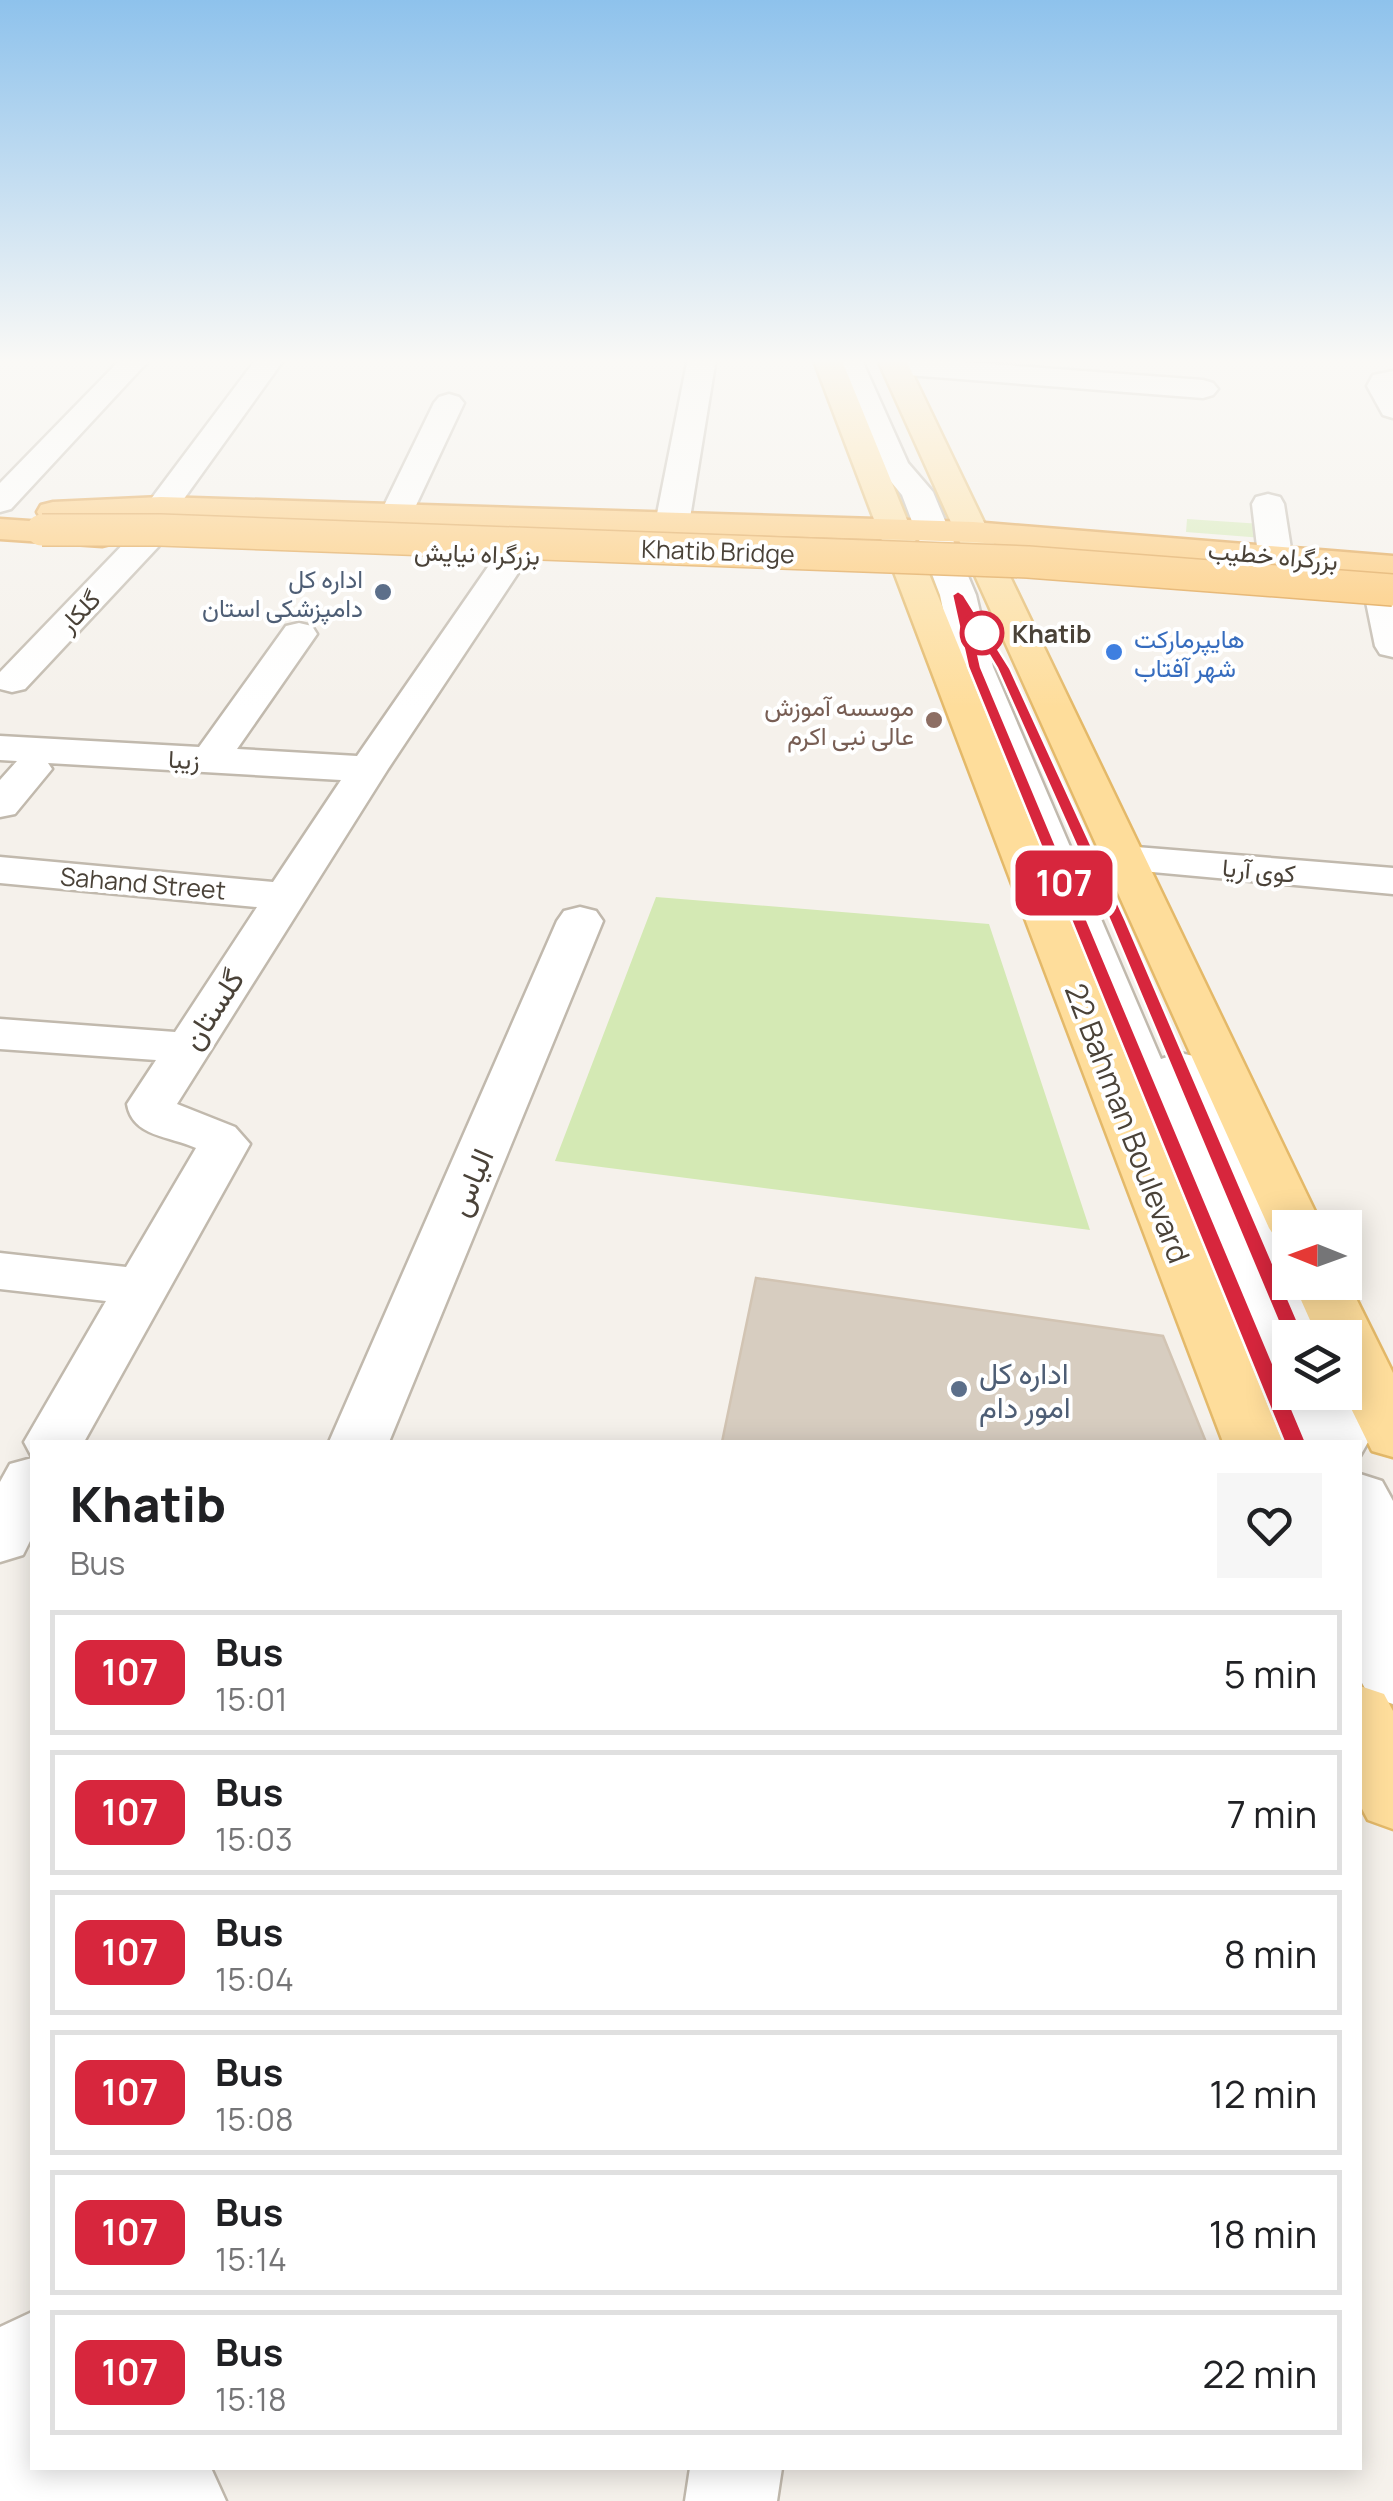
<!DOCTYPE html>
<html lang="en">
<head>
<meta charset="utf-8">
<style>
	body { margin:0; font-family:Manrope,Vazirmatn,sans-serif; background:#f6f6f6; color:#202124; height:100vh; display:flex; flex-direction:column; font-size:38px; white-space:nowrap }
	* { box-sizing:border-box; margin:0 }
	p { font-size:32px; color:#757577 }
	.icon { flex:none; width:55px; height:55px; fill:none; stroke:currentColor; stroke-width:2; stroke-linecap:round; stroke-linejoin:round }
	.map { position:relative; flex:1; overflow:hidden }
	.drawer { position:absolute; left:30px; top:1440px; width:1332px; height:1030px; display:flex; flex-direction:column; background:#fff; border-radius:0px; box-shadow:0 5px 25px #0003 }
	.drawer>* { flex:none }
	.badge { padding:0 20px; border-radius:15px; font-size:35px; line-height:65px }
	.needle { width:65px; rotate:271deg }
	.tools { position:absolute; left:1272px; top:1210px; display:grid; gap:20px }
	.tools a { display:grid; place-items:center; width:90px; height:90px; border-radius:0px; background:#fff; box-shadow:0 5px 25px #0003; font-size:50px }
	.map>.badge { position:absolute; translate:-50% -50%; box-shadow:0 0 0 5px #fff }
	.round { display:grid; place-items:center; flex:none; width:105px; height:105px; border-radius:0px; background:#f6f6f6 }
	.summary { display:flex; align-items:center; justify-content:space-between; height:170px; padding:0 40px }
	h1 { font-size:48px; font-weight:800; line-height:75px }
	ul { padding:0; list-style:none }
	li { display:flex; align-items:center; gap:30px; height:125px; margin:0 20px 15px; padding:0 20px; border:5px solid #e0e0e0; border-radius:0px }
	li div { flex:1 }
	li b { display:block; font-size:38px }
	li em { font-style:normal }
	li .badge { min-width:110px; font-weight:700; text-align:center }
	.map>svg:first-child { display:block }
	.green { fill:#d4e9b4 }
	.building { fill:#d7cdc0; stroke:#d2c4b3; stroke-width:2.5 }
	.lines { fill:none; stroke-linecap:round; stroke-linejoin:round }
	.minor-casing { stroke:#c1b9ad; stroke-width:5 }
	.major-casing { stroke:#e4b969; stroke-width:5 }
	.highway-casing { stroke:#de9a3c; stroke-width:5 }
	.minor { fill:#fff; fill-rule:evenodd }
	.major { fill:#fedd9b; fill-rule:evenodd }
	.highway { fill:#fec66d; fill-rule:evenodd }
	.highway-bridge-casing { stroke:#de9a3c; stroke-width:34; stroke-linecap:butt }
	.highway-bridge { stroke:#fec66d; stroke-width:31 }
	.line { fill:#d7263d; stroke:#fff; stroke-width:2.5 }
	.service-dot { fill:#5c6f8a; stroke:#fff; stroke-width:4 }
	.stop-dot { fill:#fff; stroke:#d7263d; stroke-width:5 }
	.shop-dot { fill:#3f7fe0; stroke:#fff; stroke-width:4 }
	.education-dot { fill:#8d6e63; stroke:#fff; stroke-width:4 }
	.labels { text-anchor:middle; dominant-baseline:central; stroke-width:8; stroke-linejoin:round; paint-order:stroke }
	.far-street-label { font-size:25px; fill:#4a4238; stroke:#fff }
	.far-service-label { font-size:25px; fill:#4e5e75; stroke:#fff; text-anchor:end }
	.far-stop-label { font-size:25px; font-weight:bold; fill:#4a4238; stroke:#fff; text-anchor:start }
	.far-shop-label { font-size:25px; fill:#366cbe; stroke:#fff; text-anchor:start }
	.far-education-label { font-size:25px; fill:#785e54; stroke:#fff; text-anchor:end }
	.street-label { font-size:30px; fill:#4a4238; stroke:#fff }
	.service-label { font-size:30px; fill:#4e5e75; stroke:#fff; text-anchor:start }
</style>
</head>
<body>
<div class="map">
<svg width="1393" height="2501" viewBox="0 0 1393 2501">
	<rect width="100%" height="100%" fill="#f5f1eb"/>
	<path class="green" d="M1187,519L1262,524L1263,538L1186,532Z
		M656,897L989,924L1090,1230L555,1161Z"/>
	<path class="building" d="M756,1278L1163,1336L1206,1442H722Z"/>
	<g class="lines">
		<g class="minor-casing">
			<path id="minor" d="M122,358H151L11,509L0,512V483Z
				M257,358H285L173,514H149L145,507Z
				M688,358H716L689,524L684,531H660L655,524Z
				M833,358H861L908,463L933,492L976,595L993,667L1161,1059L1180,1053L1198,1057L1205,1068L1290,1261V1282H1299L1324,1338H1290V1392H1345V1389L1368,1442L1360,1456V1442H1265L955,667L940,595L902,495L878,466Z
				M910,358L1203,380L1213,383L1218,389L1213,395L1203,398L895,374L885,371L881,365L885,359Z
				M1393,371V418L1383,415L1367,386L1373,375Z
				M449,394L459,397L464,403L411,516L407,523H383L379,516L434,403L439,397Z
				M1268,494L1280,497L1284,504L1292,555L1287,562H1263L1258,555L1252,504L1256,497Z
				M146,530L158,533L163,540L158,547L25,689L12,692L0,689V672L134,533Z
				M513,545L525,548L530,555L388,769L177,1104L235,1127L250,1144L84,1442H32V1457L24,1442L106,1301L0,1289V1253L126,1267L196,1148C170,1136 132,1137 127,1104L156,1060L0,1049V1019L175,1032L257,907L0,883V857L273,882L341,780L48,763L52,769L15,814L0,817V780L17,761L0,760V736L199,747L286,626L299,623L312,626L317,634L237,749L357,756L501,548Z
				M1384,591L1393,594V657L1380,654L1375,646L1366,602L1371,594Z
				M1124,846L1393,868V894L1109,868L1102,859L1109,850Z
				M580,907L596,911L603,921L389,1442H329L557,921L564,911Z
				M32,1458V1537L23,1555L0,1562V1482L10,1464Z
				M1360,1474L1382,1481L1393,1501V1704L1369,1696L1360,1679Z
				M32,2312V2468H211L226,2501H0V2327Z
				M690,2468H782L777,2501H685Z"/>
		</g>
		<g class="major-casing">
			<path id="major" d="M813,358H841L1283,1442H1223Z
				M877,358H905L1323,1228H1290V1244L1277,1240L1269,1228Z
				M1345,1276L1393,1373V1457L1372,1451L1343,1392L1345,1338H1318L1293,1282H1345Z
				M1360,1686L1384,1694L1393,1711V1829L1368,1820L1360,1805Z"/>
		</g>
		<g class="highway-casing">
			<path id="highway" d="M161,497L973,522L1393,556V576L973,542L161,517L53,522L41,519L37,512L41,505L53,502Z
				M0,519L102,526L114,529L119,536L114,543L102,546L0,539Z"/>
		</g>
		<use href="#minor" class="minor"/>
		<use href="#major" class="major"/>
		<use href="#highway" class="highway"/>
		<g class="highway-bridge-casing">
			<path id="highway-bridge" d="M42,530H160L1028,562L1393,590"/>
		</g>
		<use href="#highway-bridge" class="highway-bridge"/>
	</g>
	<linearGradient id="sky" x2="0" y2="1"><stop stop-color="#8ec2ec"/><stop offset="0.51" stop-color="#faf9f6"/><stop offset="1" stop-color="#faf9f6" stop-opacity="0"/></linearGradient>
	<rect width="1393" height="708" fill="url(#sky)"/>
	<path class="line" d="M958,591L964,595L1010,668L1126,921L1305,1338L1295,1344L1285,1338L1110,921L997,668L972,627L981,667L1306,1442L1303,1448H1287L1284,1442L968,667L952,595Z"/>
	<g class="service-dot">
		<circle cx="383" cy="592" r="10"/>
		<circle cx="959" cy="1389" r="10"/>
	</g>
	<circle class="stop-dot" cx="982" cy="633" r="20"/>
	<circle class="shop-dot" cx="1114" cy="652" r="10"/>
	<circle class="education-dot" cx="934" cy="720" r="10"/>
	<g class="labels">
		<g class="far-street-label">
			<text transform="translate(718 551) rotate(2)">Khatib Bridge</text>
			<text transform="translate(477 553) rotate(2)">بزرگراه نیایش</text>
			<text transform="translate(1273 555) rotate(5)">بزرگراه خطیب</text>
			<text transform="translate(79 611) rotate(-46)">گلکار</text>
			<text transform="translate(184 759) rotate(3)">زیبا</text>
			<text transform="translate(1259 870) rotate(5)">کوی آریا</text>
			<text transform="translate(143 883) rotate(5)">Sahand Street</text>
		</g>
		<g class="far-service-label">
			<text x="363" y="578">اداره کل<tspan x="363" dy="29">دامپزشکی استان</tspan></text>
		</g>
		<g class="far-stop-label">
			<text x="1012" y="633">Khatib</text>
		</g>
		<g class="far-shop-label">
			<text x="1134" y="638">هایپرمارکت<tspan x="1134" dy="29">شهر آفتاب</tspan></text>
		</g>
		<g class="far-education-label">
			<text x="914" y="706">موسسه آموزش<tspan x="914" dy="29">عالی نبی اکرم</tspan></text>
		</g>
		<g class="street-label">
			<text transform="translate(212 1009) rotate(-57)">گلستان</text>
			<text transform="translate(1128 1123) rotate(69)">22 Bahman Boulevard</text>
			<text transform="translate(470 1182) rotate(-67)">الیاس</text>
		</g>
		<g class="service-label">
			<text x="979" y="1372">اداره کل<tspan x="979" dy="34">امور دام</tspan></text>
		</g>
	</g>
</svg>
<div class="tools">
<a><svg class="needle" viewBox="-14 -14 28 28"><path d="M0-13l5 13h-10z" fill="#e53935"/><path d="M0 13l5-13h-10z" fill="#757577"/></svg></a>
<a><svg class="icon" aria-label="layers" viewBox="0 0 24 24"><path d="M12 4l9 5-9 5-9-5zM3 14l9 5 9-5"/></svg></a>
</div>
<b class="badge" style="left:1064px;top:883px;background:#d7263d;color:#fff">107</b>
<section class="drawer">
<div class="summary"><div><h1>Khatib</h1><p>Bus</p></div><a class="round"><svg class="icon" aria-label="heart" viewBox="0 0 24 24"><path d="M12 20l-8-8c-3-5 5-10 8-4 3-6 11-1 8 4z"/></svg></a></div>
<ul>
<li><span class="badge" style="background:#d7263d;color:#fff">107</span><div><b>Bus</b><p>15:01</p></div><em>5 min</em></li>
<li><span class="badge" style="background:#d7263d;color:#fff">107</span><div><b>Bus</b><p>15:03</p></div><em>7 min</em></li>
<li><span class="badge" style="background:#d7263d;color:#fff">107</span><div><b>Bus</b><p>15:04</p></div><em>8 min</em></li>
<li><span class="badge" style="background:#d7263d;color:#fff">107</span><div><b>Bus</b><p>15:08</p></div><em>12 min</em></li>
<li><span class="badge" style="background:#d7263d;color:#fff">107</span><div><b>Bus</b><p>15:14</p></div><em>18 min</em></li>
<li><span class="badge" style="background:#d7263d;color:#fff">107</span><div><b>Bus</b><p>15:18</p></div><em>22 min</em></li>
</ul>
</section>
</div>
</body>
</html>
